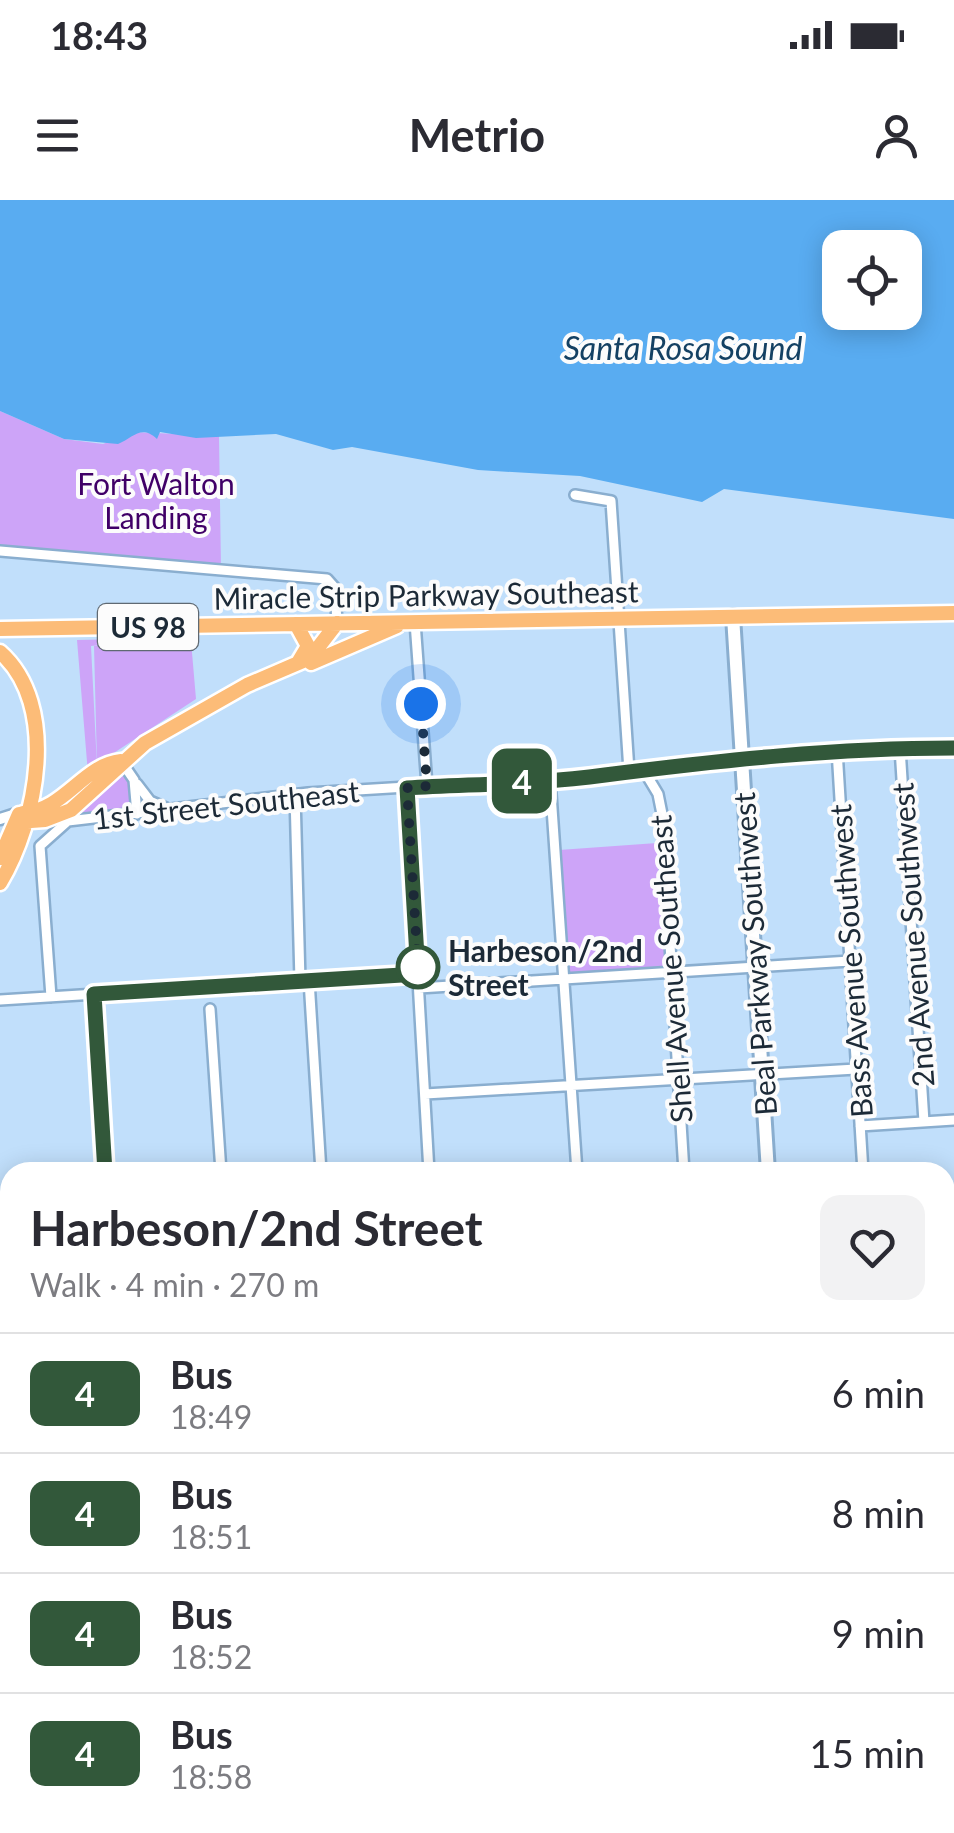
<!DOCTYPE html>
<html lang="en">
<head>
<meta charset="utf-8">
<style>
	body { margin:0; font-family:Lato,sans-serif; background:#f2f2f3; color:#2b2b33; height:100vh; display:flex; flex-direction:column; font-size:38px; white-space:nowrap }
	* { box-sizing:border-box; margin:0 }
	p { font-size:32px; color:#7c7c81 }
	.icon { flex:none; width:55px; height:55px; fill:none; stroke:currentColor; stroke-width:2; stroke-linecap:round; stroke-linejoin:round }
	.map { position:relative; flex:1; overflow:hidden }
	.side { position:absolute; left:0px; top:962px; width:955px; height:672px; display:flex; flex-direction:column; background:#fff; border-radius:30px 30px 0 0; box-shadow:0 5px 25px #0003 }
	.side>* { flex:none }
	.badge { padding:0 20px; border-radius:15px; font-size:35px; line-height:65px }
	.tools { position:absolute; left:822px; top:30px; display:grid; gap:20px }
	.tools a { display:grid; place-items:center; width:100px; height:100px; border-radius:20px; background:#fff; box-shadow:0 5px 25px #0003; font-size:50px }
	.you { position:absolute; width:50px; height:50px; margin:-25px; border:8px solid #fff; border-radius:50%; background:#1a73e8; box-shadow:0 0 0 15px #1a73e833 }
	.map>.badge { position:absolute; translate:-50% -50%; box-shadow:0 0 0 5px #fff }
	.round { display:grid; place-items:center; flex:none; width:105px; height:105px; border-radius:20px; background:#f2f2f3 }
	.overview { display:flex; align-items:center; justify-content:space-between; height:170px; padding:0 30px }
	h1 { font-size:48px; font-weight:700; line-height:75px }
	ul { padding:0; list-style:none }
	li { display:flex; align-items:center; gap:30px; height:120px; padding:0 30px; border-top:2px solid #e1e1e2 }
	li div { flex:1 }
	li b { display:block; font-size:38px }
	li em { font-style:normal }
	li .badge { min-width:110px; font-weight:700; text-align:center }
	.status { display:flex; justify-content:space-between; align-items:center; height:70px; padding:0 50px; background:#fff; direction:ltr }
	.status svg { height:28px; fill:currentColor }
	header { display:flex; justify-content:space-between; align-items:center; height:130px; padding:0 30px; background:#fff; font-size:45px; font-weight:700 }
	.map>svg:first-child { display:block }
	.green { fill:#cda4f8 }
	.water { fill:#59acf1; fill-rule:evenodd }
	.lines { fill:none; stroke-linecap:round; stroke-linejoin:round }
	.minor-casing { stroke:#8aaecf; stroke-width:14 }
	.tertiary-casing { stroke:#8aaecf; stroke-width:15 }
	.secondary-casing { stroke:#8aaecf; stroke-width:18 }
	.trunk-casing { stroke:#fff; stroke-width:19 }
	.minor { stroke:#fff; stroke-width:9 }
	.tertiary { stroke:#fff; stroke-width:10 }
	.secondary { stroke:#fff; stroke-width:12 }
	.trunk { stroke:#fcbc78; stroke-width:14 }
	.line-casing { stroke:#fff; stroke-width:22 }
	.line { stroke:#32583a; stroke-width:15 }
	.walk { stroke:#1c2a37; stroke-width:10; stroke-dasharray:0 18 }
	.stop-dot { fill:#fff; stroke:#32583a; stroke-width:5 }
	.labels { text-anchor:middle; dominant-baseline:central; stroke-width:8; stroke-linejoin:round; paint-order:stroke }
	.shield { fill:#fcfcfc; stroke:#5f6972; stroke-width:2.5 }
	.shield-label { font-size:28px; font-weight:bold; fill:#1c2a37 }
	.park-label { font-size:30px; fill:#400067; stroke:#fcfcfc }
	.street-label { font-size:30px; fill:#1c2a37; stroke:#fcfcfc }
	.stop-label { font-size:30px; font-weight:bold; fill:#1c2a37; stroke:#fcfcfc; text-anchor:start }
	.water-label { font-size:32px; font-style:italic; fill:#144163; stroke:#fcfcfc }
</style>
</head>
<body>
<div class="status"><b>18:43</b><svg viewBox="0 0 49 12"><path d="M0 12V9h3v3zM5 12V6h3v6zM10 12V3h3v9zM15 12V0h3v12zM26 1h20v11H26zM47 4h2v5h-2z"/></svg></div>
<header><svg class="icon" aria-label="menu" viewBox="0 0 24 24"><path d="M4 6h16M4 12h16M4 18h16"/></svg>Metrio<svg class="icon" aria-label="person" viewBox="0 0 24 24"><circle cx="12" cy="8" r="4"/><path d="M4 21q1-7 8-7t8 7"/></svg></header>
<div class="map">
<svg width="954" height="1633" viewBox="0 0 954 1633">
	<rect width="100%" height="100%" fill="#c1dffb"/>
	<path class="green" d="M0,211L64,239L103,244L134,232L219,236L221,369L0,351Z
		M174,438L91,446L97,566L88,574L77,440Z
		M191,441L196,499L97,564L94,446Z
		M119,574L130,581L133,611L68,618Z
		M657,643L666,768L567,775L559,650Z
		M954,1443V1596H945V1447Z"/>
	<path class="water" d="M0,0H954V319L724,289L702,302L580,276L478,270L352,247L333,250L276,234L196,238L160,232L157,239C141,224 133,238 118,244L64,239L0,211ZM840,48H905V112H840Z"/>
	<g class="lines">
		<g class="minor-casing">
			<path id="minor" d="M575,295L611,301L629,571
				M0,351L327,379L335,388L337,423
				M415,422L427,586
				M900,548L924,922
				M837,550L863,972
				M121,561L134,580L137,614
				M643,569L658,594L662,614L684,972
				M550,579L577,972
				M137,584L150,601L166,608
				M407,588L429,972
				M295,595L300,781
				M309,780L321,972
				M419,788L850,761
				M94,794L105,972
				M51,797L40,646L68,621L308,593L603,575L662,565L837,550L954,548
				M0,800L418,774
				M210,809L221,972
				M425,894L856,869
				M860,926L954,920
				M0,1016L10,1015
				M0,1158L10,1320
				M945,1241L954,1240
				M954,1304V1311
				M0,1621L10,1613
				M195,1625L196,1633
				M260,1625V1633
				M442,1625V1633
				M569,1633L756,1625"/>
		</g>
		<g class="tertiary-casing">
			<path id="tertiary" d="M0,619L19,613
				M945,1397L954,1396
				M0,1443H10"/>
		</g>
		<g class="secondary-casing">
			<path id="secondary" d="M733,416L768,972
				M856,1625L858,1633"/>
		</g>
		<g class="trunk-casing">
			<path id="trunk" d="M296,424L308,446L299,461
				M0,429L954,413
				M0,452C60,505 37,621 0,683
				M311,463L397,426
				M23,613C65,610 83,565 121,561
				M17,622L45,620L71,610L145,543L247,485L310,458L337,423
				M0,658L19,614
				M0,1580L10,1593
				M35,1625L41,1633"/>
		</g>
		<use href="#minor" class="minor"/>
		<use href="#tertiary" class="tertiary"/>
		<use href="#secondary" class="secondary"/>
		<use href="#trunk" class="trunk"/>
	</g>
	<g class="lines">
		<g class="line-casing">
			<path id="line" d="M105,972L94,794L418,774L407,588C473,584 540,584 605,575C722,560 836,548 954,548"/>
		</g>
		<use href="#line" class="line"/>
		<path class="walk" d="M418,767L407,588L427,586L421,504"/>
	</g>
	<circle class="stop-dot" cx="418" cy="767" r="20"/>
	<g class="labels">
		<rect class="shield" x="98" y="404" width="100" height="46" rx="8"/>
		<g class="shield-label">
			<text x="148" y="427">US 98</text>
		</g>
		<g class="park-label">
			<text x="156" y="283">Fort Walton<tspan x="156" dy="34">Landing</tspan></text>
		</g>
		<g class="street-label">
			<text transform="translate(426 394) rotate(-1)">Miracle Strip Parkway Southeast</text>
			<text transform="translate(226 604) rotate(-6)">1st Street Southeast</text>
			<text transform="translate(912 735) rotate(-94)">2nd Avenue Southwest</text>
			<text transform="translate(754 754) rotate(-94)">Beal Parkway Southwest</text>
			<text transform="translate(850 761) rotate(-94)">Bass Avenue Southwest</text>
			<text transform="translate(670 769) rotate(-94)">Shell Avenue Southeast</text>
		</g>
		<g class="stop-label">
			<text x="448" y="750">Harbeson/2nd<tspan x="448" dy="34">Street</tspan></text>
		</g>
		<g class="water-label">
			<text x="683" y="147">Santa Rosa Sound</text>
		</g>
	</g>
</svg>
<div class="tools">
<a><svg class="icon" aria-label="locate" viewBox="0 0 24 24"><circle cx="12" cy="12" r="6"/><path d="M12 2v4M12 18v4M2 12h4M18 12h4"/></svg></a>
</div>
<div class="you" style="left:421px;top:504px"></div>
<b class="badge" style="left:522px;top:581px;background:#32583a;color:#fff">4</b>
<section class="side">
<div class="overview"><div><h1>Harbeson/2nd Street</h1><p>Walk · 4 min · 270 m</p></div><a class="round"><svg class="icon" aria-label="heart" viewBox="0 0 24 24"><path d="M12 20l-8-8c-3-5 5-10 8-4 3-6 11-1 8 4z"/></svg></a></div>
<ul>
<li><span class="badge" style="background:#32583a;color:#fff">4</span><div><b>Bus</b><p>18:49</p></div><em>6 min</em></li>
<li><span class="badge" style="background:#32583a;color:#fff">4</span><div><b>Bus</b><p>18:51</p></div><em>8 min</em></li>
<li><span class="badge" style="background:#32583a;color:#fff">4</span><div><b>Bus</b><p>18:52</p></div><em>9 min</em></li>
<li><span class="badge" style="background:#32583a;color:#fff">4</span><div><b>Bus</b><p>18:58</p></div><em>15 min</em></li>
</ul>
</section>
</div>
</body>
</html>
